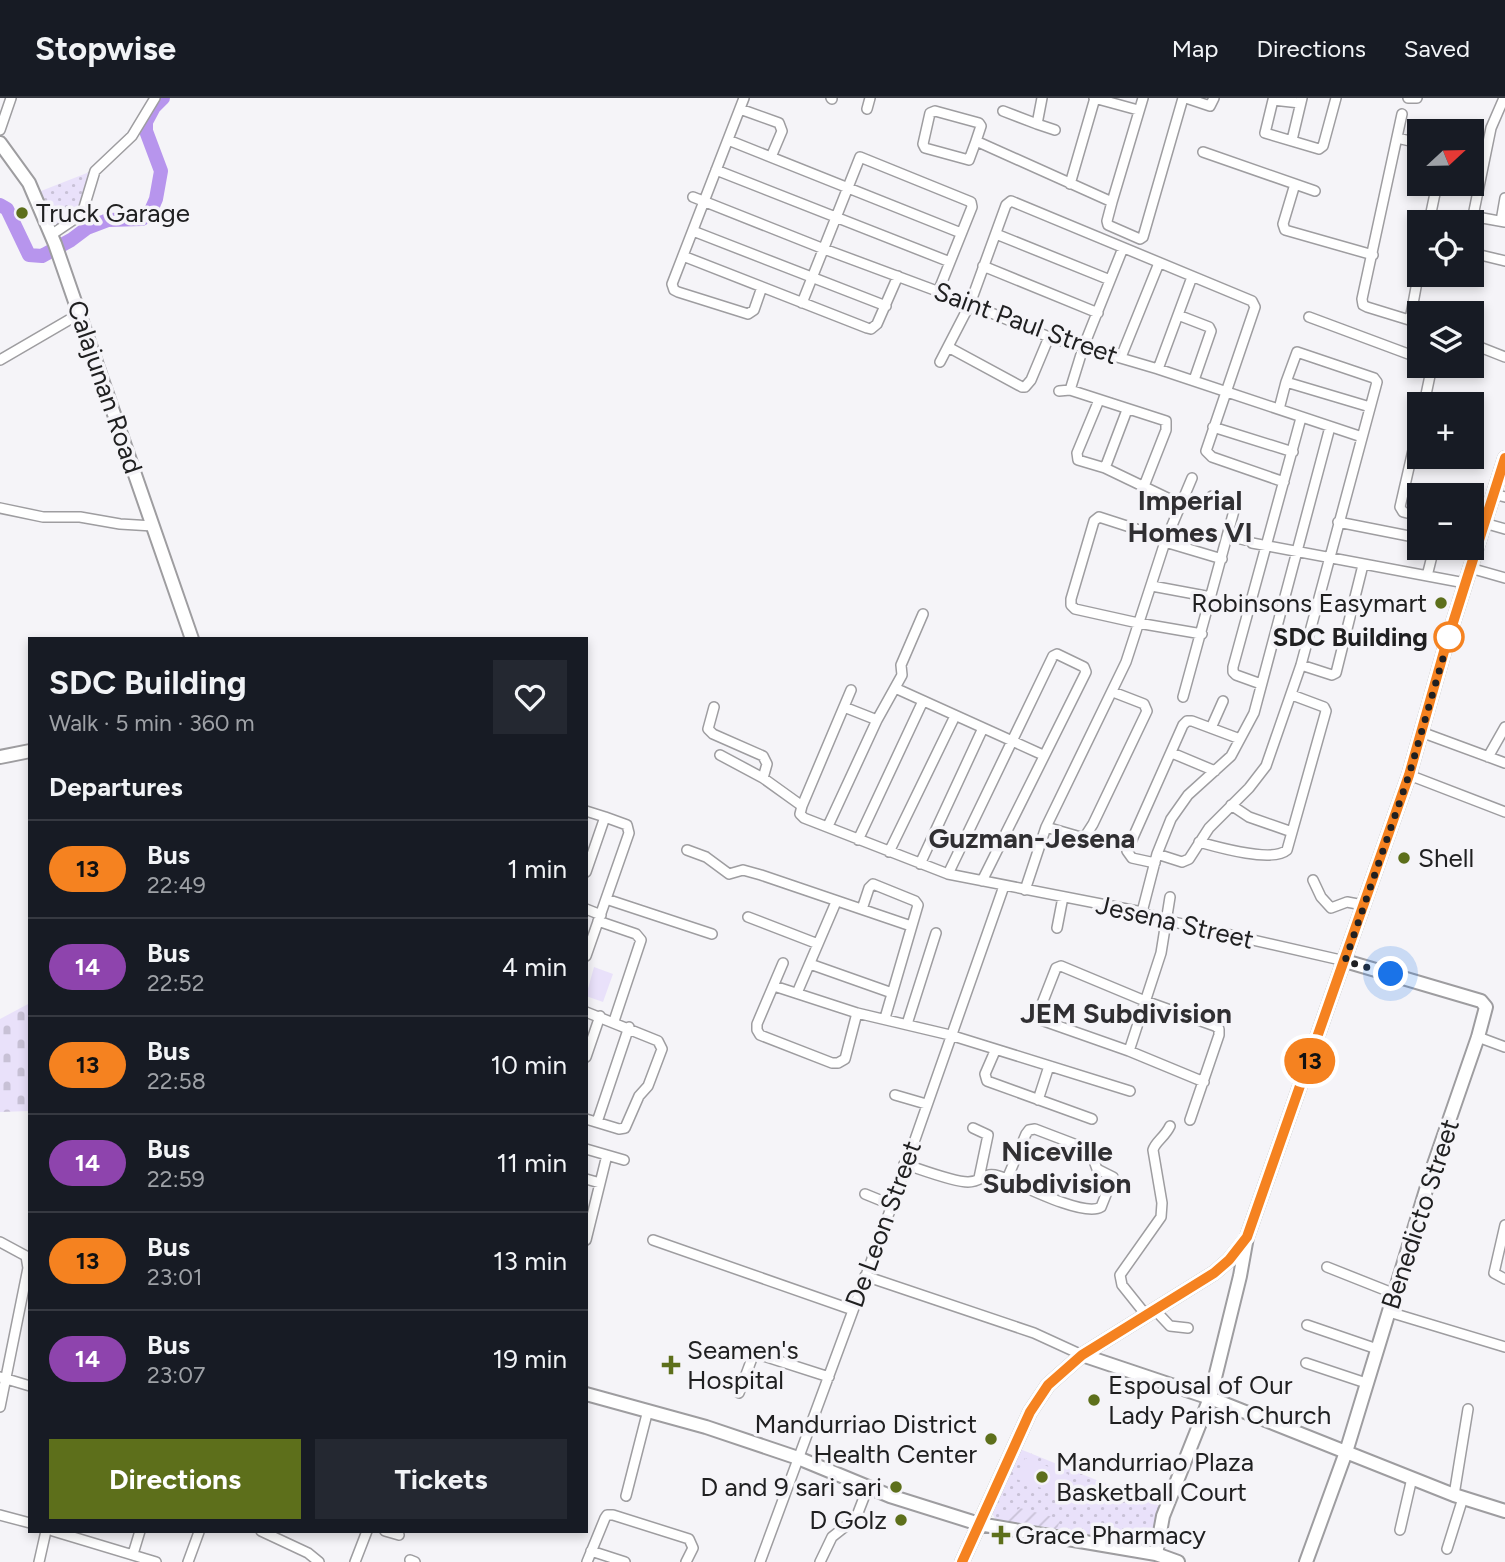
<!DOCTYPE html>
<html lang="en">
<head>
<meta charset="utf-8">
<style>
	body { margin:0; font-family:Figtree,sans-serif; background:#242831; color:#f1f3f6; height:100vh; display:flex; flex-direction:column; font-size:26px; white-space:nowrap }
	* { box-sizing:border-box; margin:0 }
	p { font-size:23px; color:#9ea1a6 }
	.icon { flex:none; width:38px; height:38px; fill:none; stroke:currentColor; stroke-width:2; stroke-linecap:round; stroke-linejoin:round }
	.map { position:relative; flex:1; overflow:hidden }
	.panel { position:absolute; left:28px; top:539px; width:560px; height:896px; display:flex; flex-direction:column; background:#171b24; border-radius:0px; box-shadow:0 4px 10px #0003 }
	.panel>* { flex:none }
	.badge { padding:0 14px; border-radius:23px; font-size:24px; line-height:46px }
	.needle { width:46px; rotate:68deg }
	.buttons { position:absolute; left:1407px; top:21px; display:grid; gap:14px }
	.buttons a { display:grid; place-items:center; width:77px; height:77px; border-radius:0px; background:#171b24; box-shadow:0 4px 10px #0003; font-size:35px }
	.you { position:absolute; width:35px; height:35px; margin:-18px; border:5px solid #fff; border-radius:50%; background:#1a73e8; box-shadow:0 0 0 10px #1a73e833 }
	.map>.badge { position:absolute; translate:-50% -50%; box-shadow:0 0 0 4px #fff }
	h2 { padding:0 21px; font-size:26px; line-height:63px }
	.round { display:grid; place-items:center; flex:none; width:74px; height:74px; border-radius:0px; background:#242831 }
	.summary { display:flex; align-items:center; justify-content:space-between; height:119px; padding:0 21px }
	h1 { font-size:33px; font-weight:700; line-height:52px }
	.action { display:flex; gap:14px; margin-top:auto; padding:14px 21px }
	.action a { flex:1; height:80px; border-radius:0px; background:#5d6f1b; color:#fff; font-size:28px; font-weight:700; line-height:80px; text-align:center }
	.action a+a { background:#242831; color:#f1f3f6 }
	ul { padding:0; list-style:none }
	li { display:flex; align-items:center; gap:21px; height:98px; padding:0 21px; border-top:2px solid #363941 }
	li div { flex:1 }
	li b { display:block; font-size:26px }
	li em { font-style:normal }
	li .badge { min-width:77px; font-weight:700; text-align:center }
	header { display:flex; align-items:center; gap:42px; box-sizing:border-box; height:98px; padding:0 35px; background:#171b24; border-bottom:2px solid #363941 }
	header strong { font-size:33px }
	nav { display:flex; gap:38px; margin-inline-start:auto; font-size:24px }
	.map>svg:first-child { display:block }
	.grass { fill:url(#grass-dots) }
	.cemetery { fill:url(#cemetery-stones) }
	.garden { fill:url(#garden-furrows) }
	.pitch { fill:#e9e1fa }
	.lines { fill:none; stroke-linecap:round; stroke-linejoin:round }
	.river { stroke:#b795ed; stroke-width:14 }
	.street-casing { stroke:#9e9da0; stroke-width:12 }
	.secondary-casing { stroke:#9e9da0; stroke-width:16 }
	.street { stroke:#fff; stroke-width:9 }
	.secondary { stroke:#fff; stroke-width:12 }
	.line-casing { stroke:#fff; stroke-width:16 }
	.line { stroke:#f58220; stroke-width:10 }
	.walk { stroke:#202021; stroke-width:7; stroke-dasharray:0 12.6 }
	.poi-dot { fill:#5d6f1b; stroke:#f5f4f8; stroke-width:2.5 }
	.stop-dot { fill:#fff; stroke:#f58220; stroke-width:3.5 }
	.labels { text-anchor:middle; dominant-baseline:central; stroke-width:7; stroke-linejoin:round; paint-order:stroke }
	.poi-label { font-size:26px; fill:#202021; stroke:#f5f4f8; text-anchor:start }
	.street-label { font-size:26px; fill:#202021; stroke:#f5f4f8 }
	.stop-label { font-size:26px; font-weight:bold; fill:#202021; stroke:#f5f4f8; text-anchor:end }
	.neighbourhood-label { font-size:28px; font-weight:bold; fill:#302f32; stroke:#f5f4f8 }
</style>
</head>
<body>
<header>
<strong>Stopwise</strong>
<nav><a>Map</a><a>Directions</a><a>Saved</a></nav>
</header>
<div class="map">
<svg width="1505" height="1464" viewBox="0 0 1505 1464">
	<defs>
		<pattern id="grass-dots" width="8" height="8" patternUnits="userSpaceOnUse" patternTransform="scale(1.75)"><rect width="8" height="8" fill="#e9e1fa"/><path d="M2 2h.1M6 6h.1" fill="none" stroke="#c8c1d6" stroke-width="1.8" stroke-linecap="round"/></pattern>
		<pattern id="cemetery-stones" width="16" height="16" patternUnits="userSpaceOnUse" patternTransform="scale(1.75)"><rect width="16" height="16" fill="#e9e1fa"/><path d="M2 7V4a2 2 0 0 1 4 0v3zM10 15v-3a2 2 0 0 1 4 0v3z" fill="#c8c1d6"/></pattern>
		<pattern id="garden-furrows" width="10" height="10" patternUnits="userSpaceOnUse" patternTransform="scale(1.75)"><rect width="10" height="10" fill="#e9e1fa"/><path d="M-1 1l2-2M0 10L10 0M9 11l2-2" fill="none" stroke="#c8c1d6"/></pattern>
	</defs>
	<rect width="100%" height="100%" fill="#f5f4f8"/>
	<path class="grass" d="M92,73L80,115L57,131L41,93Z
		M1020,1351L1163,1409L1151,1447L1148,1451L1055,1432L1054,1430L996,1422L991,1413Z"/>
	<path class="cemetery" d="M30,905V1013L0,1014V921Z"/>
	<path class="garden" d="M1020,1410L1060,1421L1057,1433L1054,1430L1003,1424L1004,1420Z
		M1091,1427L1149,1442L1146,1451L1092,1438L1088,1439Z"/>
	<path class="pitch" d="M594,869L613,876L603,904L586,898Z
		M1025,1360L1068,1376L1061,1397L1016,1381Z"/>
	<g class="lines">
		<path class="river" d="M0,107L7,111L29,157L42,158L71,142L87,130L108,122L142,121L149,117L156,101L161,73L146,33V24L154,9L163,0"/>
		<g class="street-casing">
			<path id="street" d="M744,0L672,186L674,192L678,194L748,216L754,212L762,189
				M831,0L832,1
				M1094,0L1138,12
				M1186,0L1210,8L1214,0
				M1408,0H1417
				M1504,0L1491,30L1474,113L1477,119L1505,124
				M1300,5L1273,2L1265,35L1319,51L1323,48L1336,0
				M740,11L779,25L782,33L771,59
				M867,11L870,0
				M1003,13L1037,26L1042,0
				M1402,16L1362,201L1363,207L1367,209L1419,225
				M1037,26L1055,32
				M0,32L11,0
				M1448,33L1449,27
				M1397,40L1419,45
				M728,42L961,135
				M1292,42L1302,0
				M976,43L981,28L979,25L935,13L930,15L923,46L925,50L969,62L976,43L1112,104L1107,123L1108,127L1140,141L1143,139L1183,0
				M1203,54L1315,93
				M716,72L950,164
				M1070,86L1095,0
				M1295,86L1283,126L1285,132L1373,157
				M693,99L824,151L953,199L1049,239L1158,271L1362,339
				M1112,104L1143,0
				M1501,123L1505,100
				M1429,124L1437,86
				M693,133L886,208
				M996,136L1110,182
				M51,137L82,116L95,73L132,38L155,0
				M1123,150L1083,250L1070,292L1166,323V332L1144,388
				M1472,155L1505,163
				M683,158L867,230L871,231L877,226L898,178
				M983,168L1098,215
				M802,205L860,59L971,104L972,109L938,194
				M1178,217L1209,229L1211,233L1194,282
				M1309,219L1419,260
				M1410,222L1419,173
				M1472,246L1505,259
				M948,249L1022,289H1025L1031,282L1049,239
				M1121,259L1159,165
				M0,262L79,216
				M940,264L970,206L1006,107L1011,103L1252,203L1255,209L1206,353L1212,359L1284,384
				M1158,271L1192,179
				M1286,284L1370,309
				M1059,293L1070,292
				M1099,302L1077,355L1078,362L1105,370L1180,406
				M1424,306L1432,268
				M1419,326L1400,409L1403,414L1419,418
				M1213,329L1293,354
				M1105,370L1127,312
				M1493,396L1505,399
				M0,410L43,419H80L120,426L153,428
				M1338,424L1419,440
				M1484,425L1505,431
				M1228,438L1245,442
				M1252,445L1465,485
				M1470,470L1505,480
				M1427,478L1434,450
				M1152,488L1211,499
				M1202,536L1138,525L1075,511L1071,507V501L1094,423L1099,419L1167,441L1165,444L1222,461
				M1301,567L1332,577L1336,575L1363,467
				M1261,586L1236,577L1233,574V569L1301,320
				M895,590L1043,657
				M851,592L802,708L800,716L804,720L948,776L1142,814L1165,822L1345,863
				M1183,599L1235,409L1233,406L1212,398
				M714,609L708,631L713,636L763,658L767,666L763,680
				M844,609L877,622
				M1211,630L1223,603
				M1421,634L1505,665
				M1172,655L1215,673
				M720,657L763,680L802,708
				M1488,659L1505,629
				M1409,677L1505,714
				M1231,707L1249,719L1292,734
				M586,713L605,719
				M828,728L877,622L902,577L901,567L923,516
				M1046,729L1084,740L1093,726L1147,613L1144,606L1113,594
				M858,742L923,603
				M1199,744C1217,749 1272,765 1287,752L1326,613L1324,609L1292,597
				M687,752L706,759L729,776L743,772L761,777L911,828
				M889,754L955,618
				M1157,756L1182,764L1189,761L1209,730L1249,690L1266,668L1301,567L1377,284L1374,280L1297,254L1286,284L1279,311
				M1155,765L1132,760L1127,753L1183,627L1187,623H1192L1240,641
				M920,766L983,630
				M586,774L605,719L627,727L629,735L586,858
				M948,776L1053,558L1057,556L1084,569L1086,574L982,783
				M1313,782L1321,799L1331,810L1347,804L1363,807
				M1025,792L1046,729L1126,564L1165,444L1192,380
				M606,801L712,836
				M586,811L601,817
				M862,811L869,790L873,786L915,803L918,807L885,920
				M1142,814L1157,756L1171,721L1188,697L1231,658L1254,615L1330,329
				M748,819L818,846
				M598,823L636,836L641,842L614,923
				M1057,830L1063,799
				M783,865L757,926V932L760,937L832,965H838L845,961L857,915
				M810,866L892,895
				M774,888L857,915L950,937L1130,993
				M797,895L836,804
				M586,914L658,943L662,951L648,988L639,998L625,1030L619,1031L586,1021
				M907,926L936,835
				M1478,939L1505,949
				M995,953L985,976L987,983L1092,1021
				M1129,953L1161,855L1170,799
				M586,959L600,918
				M895,997L926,1006
				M1038,1002L1049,968
				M1190,1022L1219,937V931L1215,928L1145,903L1061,868L1056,870L1038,916L1041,922L1129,953L1204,984
				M597,1024L629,929
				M973,1030L988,1037L979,1080
				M586,1051L624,1062
				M904,1066C920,1071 953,1084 968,1084C986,1084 982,1069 1009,1082C1027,1090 1085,1119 1101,1109L1113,1079L1097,1071L1090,1052L1035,1031L1029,1032L1026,1036L1007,1081
				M586,1081L600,1085
				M865,1096L892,1107
				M1505,1127L1494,1175L1505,1181
				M586,1142L607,1057
				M653,1142L853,1212
				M0,1144L26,1158L28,1170L0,1309
				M1327,1169L1395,1196
				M865,1178L1034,1235L1082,1257
				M1155,1212L1170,1228L1188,1230
				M1389,1214L1505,1249
				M1146,1217L1122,1187L1120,1177L1161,1119L1162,1105L1153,1052C1155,1044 1165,1039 1170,1028
				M1307,1227L1377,1251
				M1306,1265L1366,1285
				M0,1279L30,1288
				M739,1295L754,1255L829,1279
				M1454,1397L1468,1311
				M626,1398L648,1312
				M0,1417L30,1425
				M1400,1432L1412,1380
				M53,1433L156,1464
				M261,1433L308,1455L319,1464
				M385,1433L399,1437
				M1447,1451L1463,1400
				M591,1453L625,1464
				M133,1456L140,1433
				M410,1462L415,1464
				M39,1464L46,1433
				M188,1464L199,1434
				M355,1464L367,1433
				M587,1464L605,1420L607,1417H613L689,1441L693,1450L686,1464
				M760,1464L892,1107L1004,788
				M820,1464L832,1439L856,1420L868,1389"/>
		</g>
		<g class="secondary-casing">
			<path id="secondary" d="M0,45L29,85L55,146L192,541
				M0,659L30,653
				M1082,1257L1210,1300L1454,1397L1505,1413
				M586,1296L706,1329L798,1360L890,1398L979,1426L1156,1456L1178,1464
				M1156,1456L1163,1418L1210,1300L1240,1178L1247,1139L1409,677L1445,550L1505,360
				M962,1464L1030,1314L1048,1287L1082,1257L1214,1175L1229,1162L1245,1142
				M1306,1464L1346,1354L1433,1069L1478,939L1486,909L1481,903L1345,863"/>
		</g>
		<use href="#street" class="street"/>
		<use href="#secondary" class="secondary"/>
	</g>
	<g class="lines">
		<g class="line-casing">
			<path id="line" d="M962,1464L1030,1314L1048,1287L1082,1257L1214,1175L1229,1162L1247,1139L1409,677L1445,550L1505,360"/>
		</g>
		<use href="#line" class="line"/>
		<path class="walk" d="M1391,876L1345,863L1409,677L1450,536L1449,539"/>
	</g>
	<g class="poi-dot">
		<circle cx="22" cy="115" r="7"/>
		<circle cx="1441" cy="505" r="7"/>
		<circle cx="1404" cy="760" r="7"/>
		<path d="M667.5 1256.5h7v7h7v7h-7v7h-7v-7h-7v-7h7z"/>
		<circle cx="1094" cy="1302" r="7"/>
		<circle cx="991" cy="1341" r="7"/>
		<circle cx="1042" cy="1379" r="7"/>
		<circle cx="896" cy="1389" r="7"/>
		<circle cx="901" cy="1422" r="7"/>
		<path d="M997.5 1426.5h7v7h7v7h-7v7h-7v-7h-7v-7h7z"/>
	</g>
	<circle class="stop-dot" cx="1449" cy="539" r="14"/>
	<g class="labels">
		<g class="poi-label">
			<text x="36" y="115">Truck Garage</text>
			<text x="1427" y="505" text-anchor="end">Robinsons Easymart</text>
			<text x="1418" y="760">Shell</text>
			<text x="687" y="1252">Seamen's<tspan x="687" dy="30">Hospital</tspan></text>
			<text x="1108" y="1287">Espousal of Our<tspan x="1108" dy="30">Lady Parish Church</tspan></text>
			<text x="977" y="1326" text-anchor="end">Mandurriao District<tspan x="977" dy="30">Health Center</tspan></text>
			<text x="1056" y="1364">Mandurriao Plaza<tspan x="1056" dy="30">Basketball Court</tspan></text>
			<text x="882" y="1389" text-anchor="end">D and 9 sari sari</text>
			<text x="887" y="1422" text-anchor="end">D Golz</text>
			<text x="1015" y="1437">Grace Pharmacy</text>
		</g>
		<g class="street-label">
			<text transform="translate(1026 225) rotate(20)">Saint Paul Street</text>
			<text transform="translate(105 289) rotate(71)">Calajunan Road</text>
			<text transform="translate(1175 824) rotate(13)">Jesena Street</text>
			<text transform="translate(1420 1116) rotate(-72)">Benedicto Street</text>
			<text transform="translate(883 1126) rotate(-70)">De Leon Street</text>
		</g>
		<g class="stop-label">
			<text x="1428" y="539">SDC Building</text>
		</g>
		<g class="neighbourhood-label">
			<text x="1190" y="402">Imperial<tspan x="1190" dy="32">Homes VI</tspan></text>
			<text x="1032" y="740">Guzman-Jesena</text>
			<text x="1126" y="915">JEM Subdivision</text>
			<text x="1057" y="1053">Niceville<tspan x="1057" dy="32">Subdivision</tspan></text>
		</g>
	</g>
</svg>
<div class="buttons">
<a><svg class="needle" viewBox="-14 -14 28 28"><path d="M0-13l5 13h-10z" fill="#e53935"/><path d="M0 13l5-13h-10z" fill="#9ea1a6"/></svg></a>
<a><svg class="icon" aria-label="locate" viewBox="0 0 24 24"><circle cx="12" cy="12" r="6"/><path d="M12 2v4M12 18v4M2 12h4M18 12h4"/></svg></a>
<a><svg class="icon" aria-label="layers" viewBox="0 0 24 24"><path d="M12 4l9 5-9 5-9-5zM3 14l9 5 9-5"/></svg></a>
<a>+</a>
<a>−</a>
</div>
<div class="you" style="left:1391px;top:876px"></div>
<b class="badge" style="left:1310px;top:963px;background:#f58220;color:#111">13</b>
<section class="panel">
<div class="summary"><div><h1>SDC Building</h1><p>Walk · 5 min · 360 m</p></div><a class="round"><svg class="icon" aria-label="heart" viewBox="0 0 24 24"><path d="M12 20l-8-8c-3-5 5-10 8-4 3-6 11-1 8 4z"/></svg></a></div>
<h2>Departures</h2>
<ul>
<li><span class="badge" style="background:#f58220;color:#111">13</span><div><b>Bus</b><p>22:49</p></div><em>1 min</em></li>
<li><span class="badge" style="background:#8e44ad;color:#fff">14</span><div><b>Bus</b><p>22:52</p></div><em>4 min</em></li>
<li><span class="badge" style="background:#f58220;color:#111">13</span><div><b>Bus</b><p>22:58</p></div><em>10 min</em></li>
<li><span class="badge" style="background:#8e44ad;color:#fff">14</span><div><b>Bus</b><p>22:59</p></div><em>11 min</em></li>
<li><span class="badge" style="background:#f58220;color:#111">13</span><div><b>Bus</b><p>23:01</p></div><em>13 min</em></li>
<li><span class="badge" style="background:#8e44ad;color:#fff">14</span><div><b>Bus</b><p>23:07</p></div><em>19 min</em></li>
</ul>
<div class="action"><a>Directions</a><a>Tickets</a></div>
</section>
</div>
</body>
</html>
